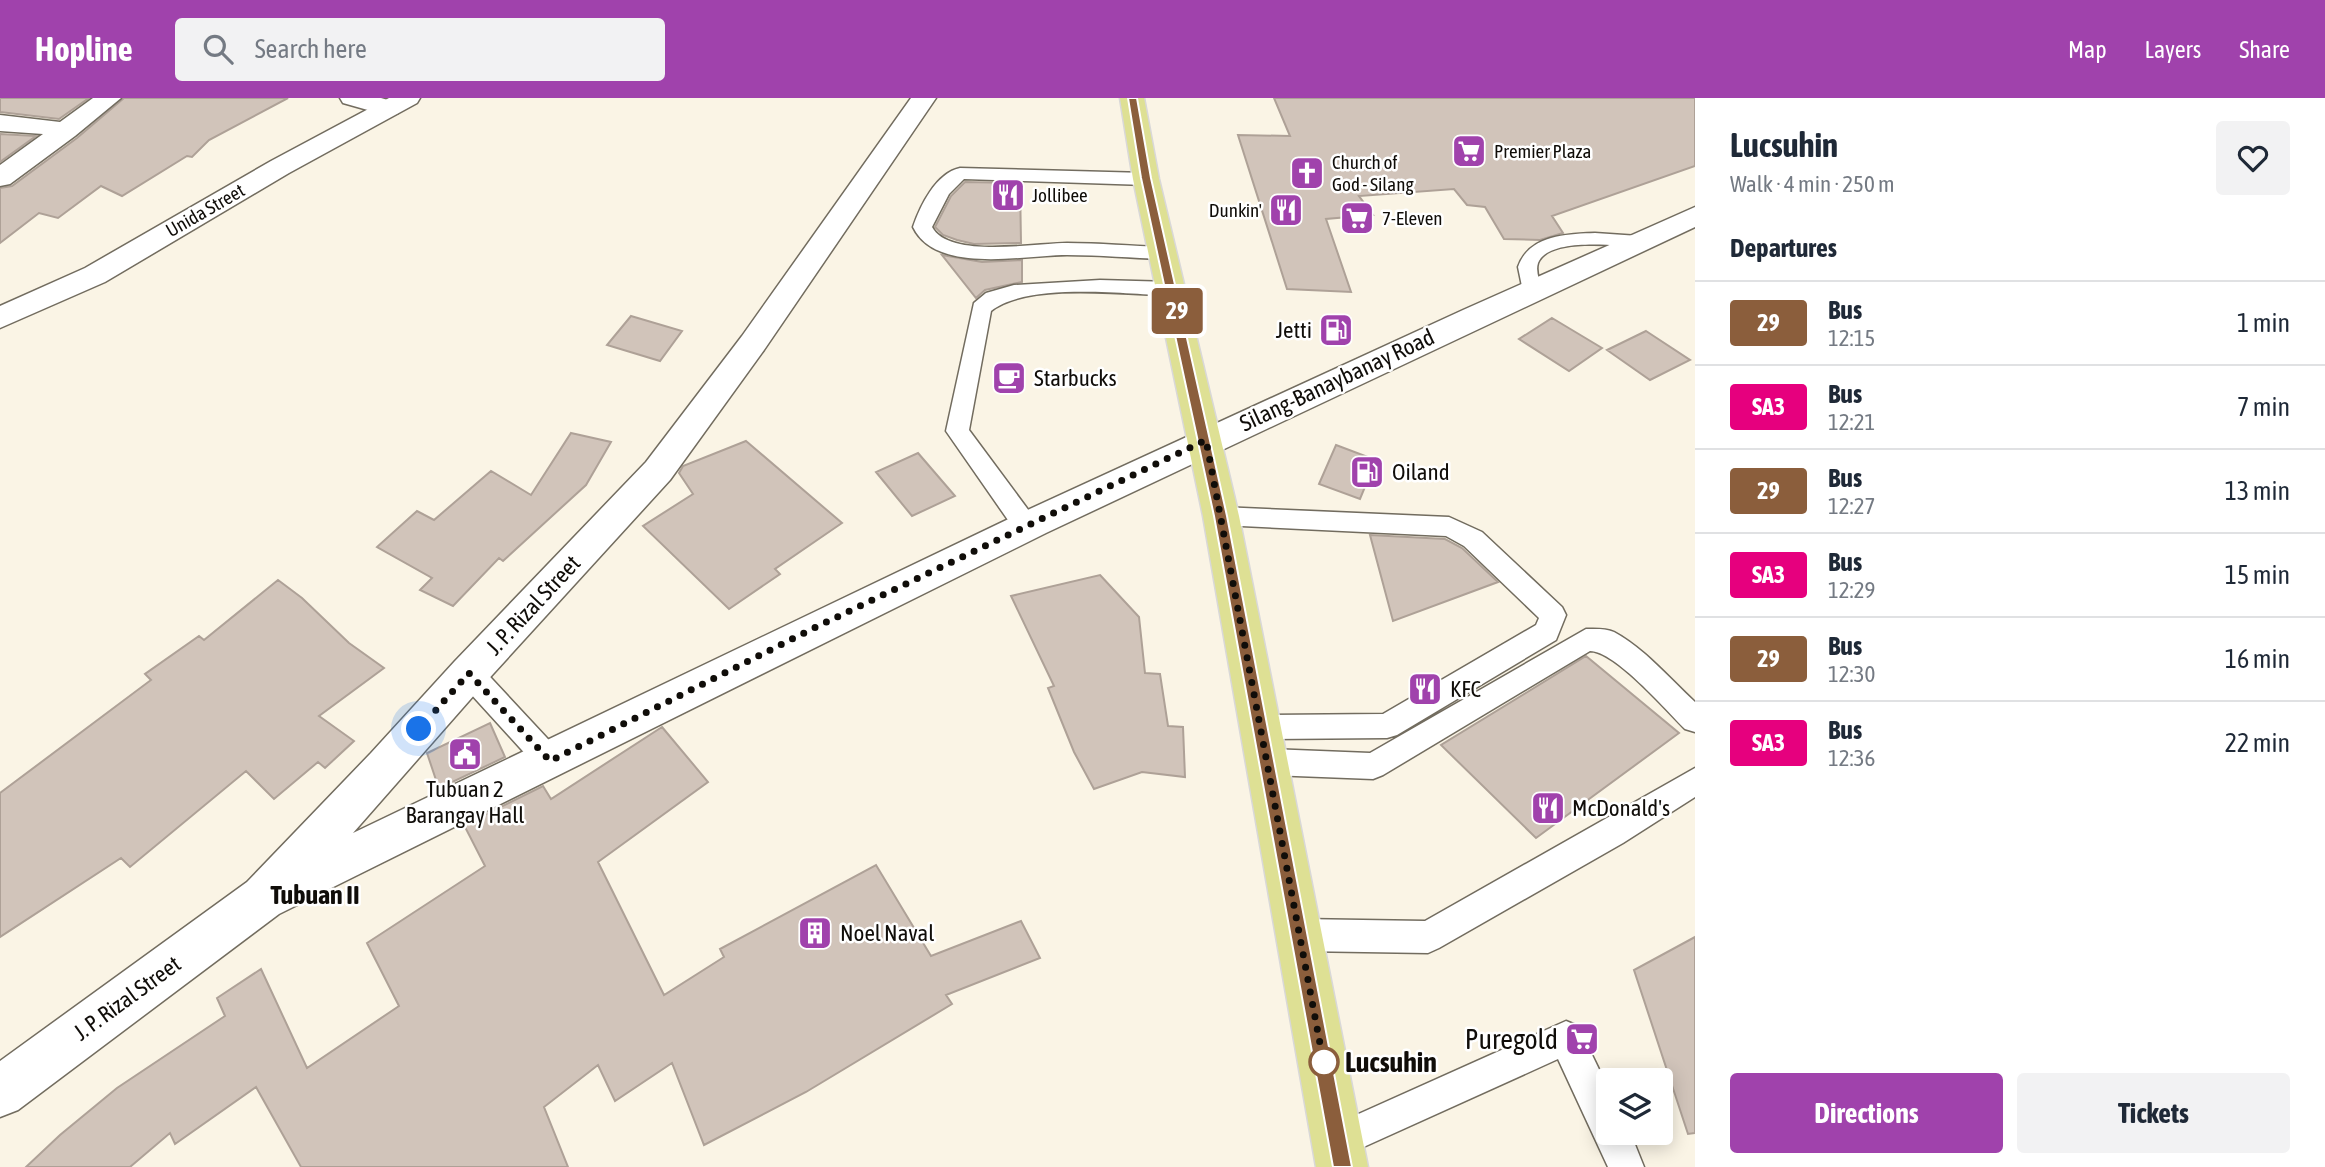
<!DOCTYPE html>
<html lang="en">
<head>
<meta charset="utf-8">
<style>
	body { margin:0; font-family:"Asap Condensed",sans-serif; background:#f2f2f3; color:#1f2937; height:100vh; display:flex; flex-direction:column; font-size:26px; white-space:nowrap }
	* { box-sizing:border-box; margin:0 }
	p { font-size:23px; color:#747a83 }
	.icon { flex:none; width:38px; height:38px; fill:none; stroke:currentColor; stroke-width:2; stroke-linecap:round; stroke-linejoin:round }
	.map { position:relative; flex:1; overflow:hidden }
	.drawer { display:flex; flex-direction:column; background:#fff; width:630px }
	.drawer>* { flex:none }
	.badge { padding:0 14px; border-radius:5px; font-size:24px; line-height:46px }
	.fabs { position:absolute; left:1596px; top:970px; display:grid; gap:14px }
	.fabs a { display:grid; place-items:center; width:77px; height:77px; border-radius:7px; background:#fff; box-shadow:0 4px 18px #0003; font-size:35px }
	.you { position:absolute; width:35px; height:35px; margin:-18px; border:5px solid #fff; border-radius:50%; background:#1a73e8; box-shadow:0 0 0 10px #1a73e833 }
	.map>.badge { position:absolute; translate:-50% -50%; box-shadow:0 0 0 4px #fff }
	h2 { padding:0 35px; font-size:26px; line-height:63px }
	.round { display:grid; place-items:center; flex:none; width:74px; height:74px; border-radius:7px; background:#f2f2f3 }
	.headline { display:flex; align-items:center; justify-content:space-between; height:119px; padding:0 35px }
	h1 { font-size:33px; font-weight:700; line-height:52px }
	.action { display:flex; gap:14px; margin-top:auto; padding:14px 35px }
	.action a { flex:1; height:80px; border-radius:7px; background:#a042ac; color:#fff; font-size:28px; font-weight:700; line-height:80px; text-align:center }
	.action a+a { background:#f2f2f3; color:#1f2937 }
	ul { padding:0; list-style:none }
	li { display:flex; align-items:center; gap:21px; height:84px; padding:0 35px; border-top:2px solid #e0e1e3 }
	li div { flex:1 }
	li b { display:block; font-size:26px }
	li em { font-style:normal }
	li .badge { min-width:77px; font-weight:700; text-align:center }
	header { display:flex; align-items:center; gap:42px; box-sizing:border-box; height:98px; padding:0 35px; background:#a042ac; color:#fff }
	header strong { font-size:33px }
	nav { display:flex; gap:38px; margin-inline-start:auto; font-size:24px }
	.search { width:490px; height:63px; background:#f2f2f3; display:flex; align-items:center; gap:18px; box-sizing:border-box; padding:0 24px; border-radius:7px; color:#747a83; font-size:26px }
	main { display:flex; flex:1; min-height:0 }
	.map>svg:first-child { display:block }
	.building { fill:#d1c4ba; stroke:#aea197; stroke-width:2 }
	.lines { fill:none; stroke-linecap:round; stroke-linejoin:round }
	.lane-casing { stroke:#726c5f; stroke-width:3 }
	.street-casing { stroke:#726c5f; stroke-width:3 }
	.secondary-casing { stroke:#726c5f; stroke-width:3 }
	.primary-casing { stroke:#d9d8d8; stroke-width:3 }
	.lane { fill:#fff; fill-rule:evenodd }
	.street { fill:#fff; fill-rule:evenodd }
	.secondary { fill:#fff; fill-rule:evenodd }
	.primary { fill:#dee094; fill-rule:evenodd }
	.line { fill:#8b5e3c; stroke:#fff; stroke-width:2 }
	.walk { stroke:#100d09; stroke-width:7; stroke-dasharray:0 12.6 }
	.stop-dot { fill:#fff; stroke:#8b5e3c; stroke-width:3.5 }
	.labels { text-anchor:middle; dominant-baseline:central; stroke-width:5; stroke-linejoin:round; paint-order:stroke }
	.far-poi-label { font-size:19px; fill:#100d09; stroke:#fff; text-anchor:start }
	.far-street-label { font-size:19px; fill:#100d09; stroke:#fff }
	.poi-label { font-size:23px; fill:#100d09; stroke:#fff; text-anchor:start }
	.street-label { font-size:23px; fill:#100d09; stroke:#fff }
	.quarter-label { font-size:26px; font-weight:bold; fill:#100d09; stroke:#fff }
	.near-poi-label { font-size:28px; fill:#100d09; stroke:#fff; text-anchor:end }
	.near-stop-label { font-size:28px; font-weight:bold; fill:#100d09; stroke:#fff; text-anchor:start }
</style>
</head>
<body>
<header>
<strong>Hopline</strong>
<div class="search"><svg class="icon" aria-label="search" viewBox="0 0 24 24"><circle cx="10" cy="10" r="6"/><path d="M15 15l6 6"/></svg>Search here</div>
<nav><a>Map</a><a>Layers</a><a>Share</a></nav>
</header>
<main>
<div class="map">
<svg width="1695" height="1069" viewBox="0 0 1695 1069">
	<rect width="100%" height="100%" fill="#faf4e5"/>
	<path class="building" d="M0,0H89L59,21L0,14Z
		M124,0H288L209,42L192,59L187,58L122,98L101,88L58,120L39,115L0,145V90L12,88L77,40Z
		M1274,0H1695V68L1552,118L1563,135L1540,142L1504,141L1485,109L1467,107L1454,91L1359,98L1373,117L1326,121L1351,194L1287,191L1238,37L1290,38Z
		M0,36L36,38L0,64Z
		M965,84L1020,85L1021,145L974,146L957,142L943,137L935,129L951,98Z
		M942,157L982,164L1022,162V184L985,192L976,200Z
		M631,218L682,233L660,263L607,247Z
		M1552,220L1602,250L1569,273L1519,241Z
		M1646,233L1690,262L1650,282L1607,252Z
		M571,335L611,344L586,387L503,463L499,460L453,508L420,492L432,480L377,449L417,413L434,422L491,373L531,397Z
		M746,343L842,425L775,471L780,476L729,511L643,428L693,396L679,375L683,368Z
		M1336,347L1376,362L1360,401L1319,386Z
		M918,355L955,398L912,418L876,374Z
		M1370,437L1445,441L1462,450L1498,484L1393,523Z
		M1100,477L1139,519L1145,575L1160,576L1168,628L1183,629L1185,679L1142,674L1094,691L1074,654L1048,590L1054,588L1011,498Z
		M278,482L302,500L349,545L384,570L319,618L354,643L325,670L318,664L274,701L246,673L130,769L121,760L0,839V695L151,582L145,576L199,538L204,542Z
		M1586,558L1679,635L1536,740L1441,647Z
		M490,625L505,659L444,688L443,686L438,688L427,655Z
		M662,629L708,684L598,764L664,897L724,859L720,851L876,767L931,858L1021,823L1040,860L946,897L952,906L806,994L704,1047L672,965L615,1003L598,967L544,1009L568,1069H301L256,989L175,1046L170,1035L130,1069H26L60,1037L117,990L225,918L217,900L261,871L307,970L399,908L367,845L485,768L464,727L543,688L551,701Z
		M1695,839V1035L1688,1036L1634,872Z"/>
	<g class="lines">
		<g class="lane-casing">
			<path id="lane" d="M960,70L1146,75L1155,81L1146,87L964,81L949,96L932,129C949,161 1036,145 1067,145C1099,145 1132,148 1164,149L1171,151L1174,155L1171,159L1164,161C1132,160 1100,157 1067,157C1024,157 936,177 913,129C920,108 936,75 960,70Z
				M1595,135L1639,138L1646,140L1649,144L1646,148L1639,150C1618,147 1548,139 1538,165C1534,177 1545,188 1538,198H1524L1518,169C1529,137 1566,136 1595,135Z
				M1100,182L1172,184L1179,186L1182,191L1179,196L1172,198C1126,196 1027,184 991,213L969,332L1035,421L1038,428L1035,435L1026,438L1017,435L946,333L974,205L986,195L1014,187Z
				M1221,409L1449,419L1482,434L1562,509L1566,517L1556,542L1397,637L1387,640L1261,641L1251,638L1247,629L1251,620L1261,617L1383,616L1536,527L1539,520L1464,448L1446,438L1221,427L1212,425L1209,418L1212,411Z
				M1586,531C1595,531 1605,530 1614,534C1644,550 1670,581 1695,604V634L1685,631C1666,612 1615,553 1590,553L1383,677L1373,681L1268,677L1258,673L1254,664L1258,655L1268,651L1370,655Z
				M469,563L479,567L560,654L564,663L560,672L550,676L540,672L459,583L456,575L459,567Z
				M1695,670V699L1623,745L1439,850L1428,855L1300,853L1289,848L1284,837L1289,826L1300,821L1425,823Z
				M1566,923L1578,928L1608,990V1034H1630L1644,1069H1608L1558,961L1337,1061L1325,1055L1319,1043L1325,1031Z"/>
		</g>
		<g class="street-casing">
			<path id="street" d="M93,0H121L75,38L10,86L0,88V67L43,36L0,33V17L60,24Z
				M340,0H381L398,5L402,10L398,15L389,18L343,5Z"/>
		</g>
		<g class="secondary-casing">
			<path id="secondary" d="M389,0H420L417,5L289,75L105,184L0,230V208L85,170L271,63Z
				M911,0H936L764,252L670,382L483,587L353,735L1021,415L1463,212L1695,109V129L1046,435L279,816L18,1012L0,1019V963L247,784L371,655L455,563L646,364L742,238Z"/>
		</g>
		<g class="primary-casing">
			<path id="primary" d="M1120,0H1144L1159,81L1239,418L1368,1069H1316L1203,418L1133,81Z"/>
		</g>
		<use href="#lane" class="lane"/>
		<use href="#street" class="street"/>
		<use href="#secondary" class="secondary"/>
		<use href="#primary" class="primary"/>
	</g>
	<path class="line" d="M1128,0H1137L1151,80L1227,418L1352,1069H1333L1214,418L1141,80Z"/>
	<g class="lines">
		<path class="walk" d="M419,631L469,575L550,663L812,531L1206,342L1325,972L1324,964"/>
	</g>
	<defs>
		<g id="supermarket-square" transform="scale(1.75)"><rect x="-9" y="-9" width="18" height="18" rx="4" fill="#a042ac" stroke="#fff"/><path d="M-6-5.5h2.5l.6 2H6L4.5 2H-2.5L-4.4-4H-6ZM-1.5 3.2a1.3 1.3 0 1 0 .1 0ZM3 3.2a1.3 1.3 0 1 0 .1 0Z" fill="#fff"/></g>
		<g id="church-square" transform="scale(1.75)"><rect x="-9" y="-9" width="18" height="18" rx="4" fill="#a042ac" stroke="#fff"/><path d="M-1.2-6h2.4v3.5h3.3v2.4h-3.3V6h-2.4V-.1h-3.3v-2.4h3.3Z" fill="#fff"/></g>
		<g id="restaurant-square" transform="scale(1.75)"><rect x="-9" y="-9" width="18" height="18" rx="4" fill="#a042ac" stroke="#fff"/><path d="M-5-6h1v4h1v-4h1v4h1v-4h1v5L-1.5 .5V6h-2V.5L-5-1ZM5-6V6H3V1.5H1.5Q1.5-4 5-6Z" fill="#fff"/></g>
		<g id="fuel-square" transform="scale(1.75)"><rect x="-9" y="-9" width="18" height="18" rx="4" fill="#a042ac" stroke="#fff"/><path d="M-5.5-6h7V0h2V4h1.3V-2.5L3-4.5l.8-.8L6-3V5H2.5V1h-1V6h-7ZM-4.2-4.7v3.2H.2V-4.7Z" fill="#fff"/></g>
		<g id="cafe-square" transform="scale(1.75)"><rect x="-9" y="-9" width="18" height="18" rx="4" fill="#a042ac" stroke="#fff"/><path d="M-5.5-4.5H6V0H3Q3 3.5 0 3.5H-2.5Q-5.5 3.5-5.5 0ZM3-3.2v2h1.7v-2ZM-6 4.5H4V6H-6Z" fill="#fff"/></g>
		<g id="civic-square" transform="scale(1.75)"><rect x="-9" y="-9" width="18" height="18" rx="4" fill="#a042ac" stroke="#fff"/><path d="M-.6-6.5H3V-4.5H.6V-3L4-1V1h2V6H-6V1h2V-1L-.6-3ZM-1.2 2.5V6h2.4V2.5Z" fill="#fff"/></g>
		<g id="building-square" transform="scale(1.75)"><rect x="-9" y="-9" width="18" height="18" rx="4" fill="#a042ac" stroke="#fff"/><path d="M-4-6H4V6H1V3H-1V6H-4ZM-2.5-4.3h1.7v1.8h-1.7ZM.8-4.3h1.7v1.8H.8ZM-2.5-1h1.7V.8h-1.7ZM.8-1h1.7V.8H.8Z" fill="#fff"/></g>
	</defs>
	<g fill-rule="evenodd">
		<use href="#supermarket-square" x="1469" y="53"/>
		<use href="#church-square" x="1307" y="75"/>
		<use href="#restaurant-square" x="1008" y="97"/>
		<use href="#restaurant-square" x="1286" y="112"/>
		<use href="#supermarket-square" x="1357" y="120"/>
		<use href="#fuel-square" x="1336" y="232"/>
		<use href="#cafe-square" x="1009" y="280"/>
		<use href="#fuel-square" x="1367" y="374"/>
		<use href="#restaurant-square" x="1425" y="591"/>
		<use href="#civic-square" x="465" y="656"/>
		<use href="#restaurant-square" x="1548" y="710"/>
		<use href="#building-square" x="815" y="835"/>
		<use href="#supermarket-square" x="1582" y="941"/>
	</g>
	<circle class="stop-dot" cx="1324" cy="964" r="14"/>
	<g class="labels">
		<g class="far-poi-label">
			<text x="1494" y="53">Premier Plaza</text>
			<text x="1332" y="64">Church of<tspan x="1332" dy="22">God - Silang</tspan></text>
			<text x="1032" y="97">Jollibee</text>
			<text x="1262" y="112" text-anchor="end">Dunkin'</text>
			<text x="1382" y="120">7-Eleven</text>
		</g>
		<g class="far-street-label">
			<text transform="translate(205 112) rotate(-30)">Unida Street</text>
		</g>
		<g class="poi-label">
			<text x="1312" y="232" text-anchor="end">Jetti</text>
			<text x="1034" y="280">Starbucks</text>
			<text x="1392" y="374">Oiland</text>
			<text x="1450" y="591">KFC</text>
			<text x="465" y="691" text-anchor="middle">Tubuan 2<tspan x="465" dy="26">Barangay Hall</tspan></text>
			<text x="1572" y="710">McDonald's</text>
			<text x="840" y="835">Noel Naval</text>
		</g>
		<g class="street-label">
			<text transform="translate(1337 282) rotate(-25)">Silang-Banaybanay Road</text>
			<text transform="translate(533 507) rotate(-47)">J. P. Rizal Street</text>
			<text transform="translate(127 900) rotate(-36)">J. P. Rizal Street</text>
		</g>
		<g class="quarter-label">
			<text x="315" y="797">Tubuan II</text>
		</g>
		<g class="near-poi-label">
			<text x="1558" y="941">Puregold</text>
		</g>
		<g class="near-stop-label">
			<text x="1345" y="964">Lucsuhin</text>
		</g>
	</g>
</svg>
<div class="fabs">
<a><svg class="icon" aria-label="layers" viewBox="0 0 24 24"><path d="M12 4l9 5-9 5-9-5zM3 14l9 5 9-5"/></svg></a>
</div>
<div class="you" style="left:419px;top:631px"></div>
<b class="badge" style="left:1177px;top:213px;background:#8b5e3c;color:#fff">29</b>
</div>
<section class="drawer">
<div class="headline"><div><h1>Lucsuhin</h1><p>Walk · 4 min · 250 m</p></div><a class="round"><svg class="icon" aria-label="heart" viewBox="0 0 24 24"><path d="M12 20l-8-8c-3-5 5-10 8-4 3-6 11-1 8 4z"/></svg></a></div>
<h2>Departures</h2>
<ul>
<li><span class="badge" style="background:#8b5e3c;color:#fff">29</span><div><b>Bus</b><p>12:15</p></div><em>1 min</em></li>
<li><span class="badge" style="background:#e6007e;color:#fff">SA3</span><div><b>Bus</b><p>12:21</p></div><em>7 min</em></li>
<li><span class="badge" style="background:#8b5e3c;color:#fff">29</span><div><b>Bus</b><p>12:27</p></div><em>13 min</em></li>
<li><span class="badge" style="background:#e6007e;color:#fff">SA3</span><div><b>Bus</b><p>12:29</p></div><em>15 min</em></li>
<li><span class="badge" style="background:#8b5e3c;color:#fff">29</span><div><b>Bus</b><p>12:30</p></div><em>16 min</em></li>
<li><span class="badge" style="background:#e6007e;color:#fff">SA3</span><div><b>Bus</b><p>12:36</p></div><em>22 min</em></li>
</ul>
<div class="action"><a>Directions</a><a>Tickets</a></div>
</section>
</main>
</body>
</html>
